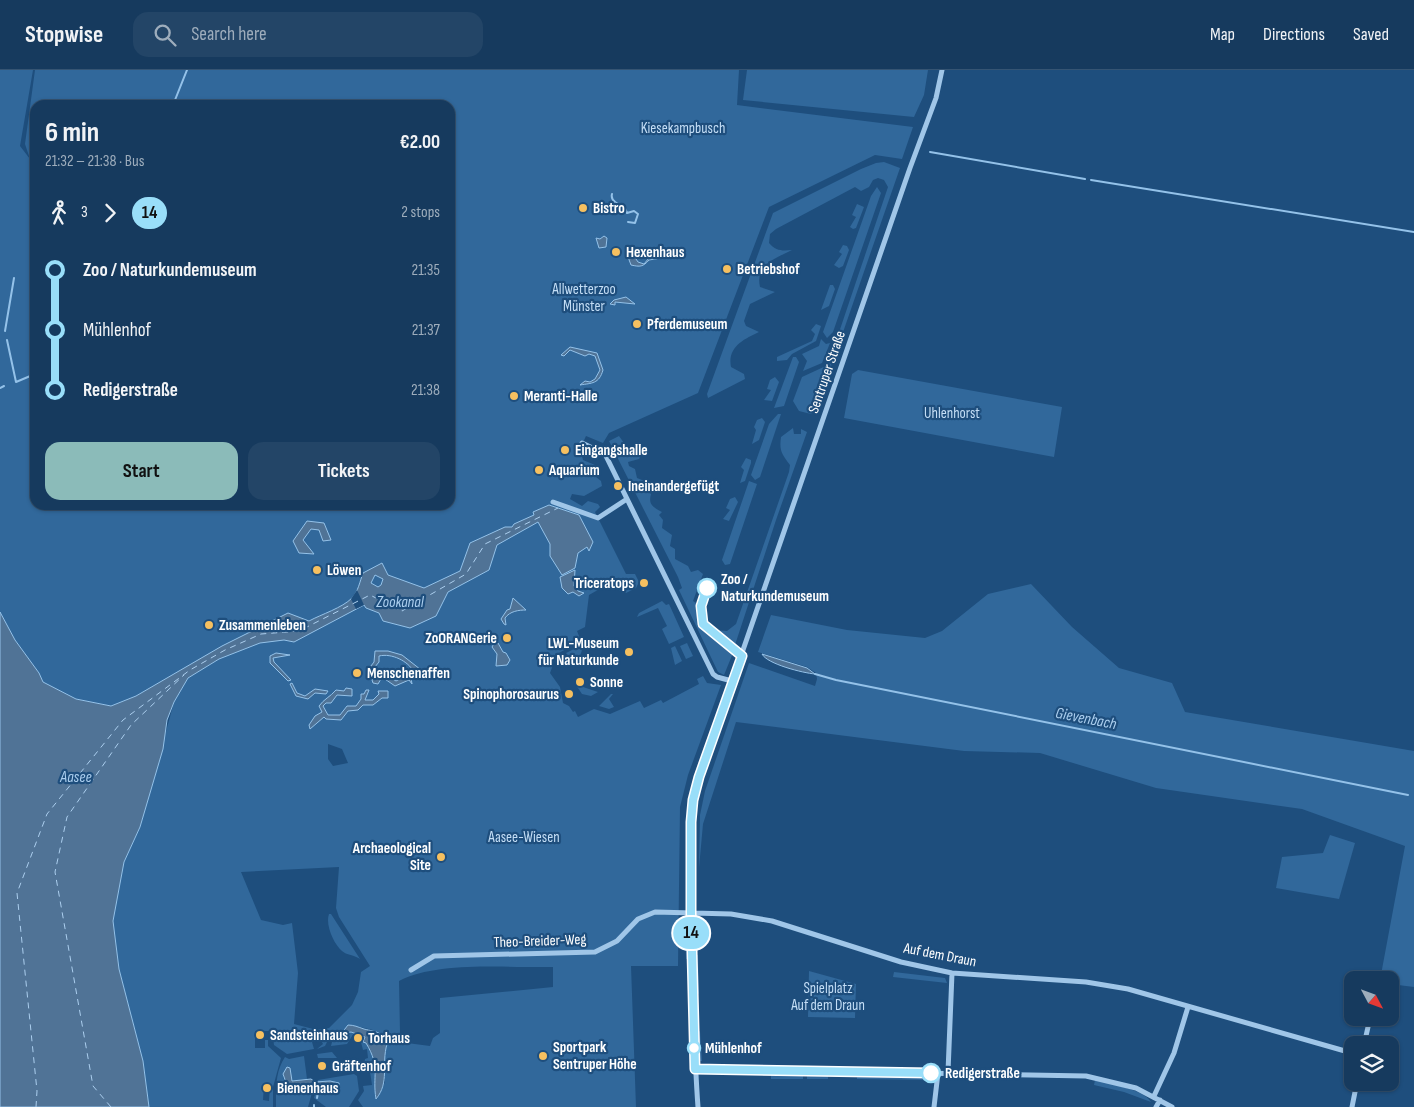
<!DOCTYPE html>
<html lang="en">
<head>
<meta charset="utf-8">
<style>
	body { margin:0; font-family:"Sofia Sans Condensed",sans-serif; background:#234567; color:#f1f3f6; height:100vh; display:flex; flex-direction:column; font-size:19px; white-space:nowrap }
	* { box-sizing:border-box; margin:0 }
	p { font-size:16px; color:#9eadbc }
	.icon { flex:none; width:28px; height:28px; fill:none; stroke:currentColor; stroke-width:2; stroke-linecap:round; stroke-linejoin:round }
	.map { position:relative; flex:1; overflow:hidden }
	.details { position:absolute; left:30px; top:30px; width:425px; height:410px; display:flex; flex-direction:column; background:#163a5e; border-radius:15px; box-shadow:0 1px 4px #0004,0 0 0 1px #355473 }
	.details>* { flex:none }
	.badge { padding:0 10px; border-radius:16px; font-size:18px; line-height:32px }
	.needle { width:32px; rotate:131deg }
	.fabs { position:absolute; left:1344px; top:901px; display:grid; gap:10px }
	.fabs a { display:grid; place-items:center; width:55px; height:55px; border-radius:10px; background:#163a5e; box-shadow:0 1px 4px #0004,0 0 0 1px #355473; font-size:25px }
	.map>.badge { position:absolute; translate:-50% -50%; box-shadow:0 0 0 2px #fff }
	.legs { display:flex; align-items:center; gap:8px; height:55px; padding:0 15px; font-size:16px }
	.legs p { margin-inline-start:auto }
	.headline { display:flex; align-items:center; justify-content:space-between; height:85px; padding:0 15px }
	h1 { font-size:28px; font-weight:700; line-height:38px }
	.action { display:flex; gap:10px; margin-top:auto; padding:10px 15px }
	.action a { flex:1; height:58px; border-radius:15px; background:#8bbbb9; color:#111; font-size:20px; font-weight:700; line-height:58px; text-align:center }
	.action a+a { background:#234567; color:#f1f3f6 }
	ul { padding:0 15px; list-style:none }
	li { display:flex; align-items:center; gap:18px; height:60px; font-size:19px }
	li i { display:grid; place-items:center; width:8px; height:100%; margin:0 6px; background:currentColor }
	li i::after { content:''; width:12px; height:12px; margin:-6px; border:4px solid; border-radius:50%; background:#163a5e }
	li p { margin-inline-start:auto }
	li:first-child i { background:linear-gradient(#0000 50%,currentColor 0) }
	li:last-child i { background:linear-gradient(currentColor 50%,#0000 0) }
	header { display:flex; align-items:center; gap:30px; box-sizing:border-box; height:70px; padding:0 25px; background:#163a5e; border-bottom:1px solid #355473 }
	header strong { font-size:24px }
	nav { display:flex; gap:28px; margin-inline-start:auto; font-size:18px }
	.search { width:350px; height:45px; background:#234567; display:flex; align-items:center; gap:12px; box-sizing:border-box; padding:0 18px; border-radius:15px; color:#9eadbc; font-size:19px }
	.map>svg:first-child { display:block }
	.green { fill:#31689b; fill-rule:evenodd }
	.water { fill:#507396; stroke:#94c2e9; fill-rule:evenodd }
	.pier { fill:#1e4e7d }
	.lines { fill:none; stroke-linecap:round; stroke-linejoin:round }
	.stream { stroke:#94c2e9; stroke-width:2 }
	.ferry { stroke:#accfef; stroke-width:1; stroke-dasharray:6 5; stroke-linecap:butt }
	.street { stroke:#a0c6e8; stroke-width:5 }
	.line-1-casing { stroke:#fff; stroke-width:11 }
	.line-1 { stroke:#99def9; stroke-width:8 }
	.poi-dot { fill:#f6c060; stroke:#1e4e7d; stroke-width:2 }
	.stop-1-dot { fill:#fff; stroke:#99def9; stroke-width:2.5 }
	.labels { text-anchor:middle; dominant-baseline:central; stroke-width:4.5; stroke-linejoin:round; paint-order:stroke }
	.park-label { font-size:15px; fill:#c4def6; stroke:#1e4e7d }
	.poi-label { font-size:15px; font-weight:bold; fill:#fff; stroke:#1e4e7d; text-anchor:start }
	.street-label { font-size:15px; fill:#fff; stroke:#1e4e7d }
	.stop-label { font-size:15px; font-weight:bold; fill:#fff; stroke:#1e4e7d; text-anchor:start }
	.water-label { font-size:16px; font-style:italic; fill:#accfef; stroke:#1e4e7d }
</style>
</head>
<body>
<header>
<strong>Stopwise</strong>
<div class="search"><svg class="icon" aria-label="search" viewBox="0 0 24 24"><circle cx="10" cy="10" r="6"/><path d="M15 15l6 6"/></svg>Search here</div>
<nav><a>Map</a><a>Directions</a><a>Saved</a></nav>
</header>
<div class="map">
<svg width="1414" height="1037" viewBox="0 0 1414 1037">
	<rect width="100%" height="100%" fill="#1e4e7d"/>
	<path class="green" d="M0,0H33L20,76L30,89L25,74L35,0H739L737,35L913,57L902,89L875,85L769,137L698,323L609,363L603,373L586,366L580,379L583,390L595,395L596,407L601,411L602,416L584,426L572,424L570,429L582,436L588,431L598,434L600,437L595,442L626,504H635L639,512L636,518L626,523L610,516V513L589,525L585,557L577,561L581,571L557,584L550,603L560,617L563,633L569,636L573,642L575,641L578,647L594,639L610,644L640,631L644,638L661,630L663,633L699,614L697,609L703,606L707,613L721,615L688,705L680,737L678,896H631L636,1037H363L358,1030L364,1021L363,1016L372,1015L369,995L364,996L365,989L368,988L367,979L363,980L361,972L366,973L376,994L375,1028L377,1029L385,1012L383,983L385,979L373,960L351,955L348,961L354,963L347,974L331,976L333,968H329L325,976L317,979L323,974L320,968L312,972L314,979L287,984L274,975L272,961H255V978H265V970H268V976L281,988L273,1017V1037H149L143,991L119,899L113,851L117,824L124,792L140,757L174,632L188,608L219,589L243,579L238,568L136,626L111,636L76,629L43,612L39,603L15,570L0,542ZM35,35H450V435H35ZM328,674L342,679L348,693L333,696L328,689ZM339,797L336,838L339,847L370,896L361,902L358,922L352,935L329,958L317,960L294,954L298,903L292,853L283,855L261,850L241,802ZM553,897V917L440,928V963L433,968L430,976L407,973L400,963L399,911C437,891 509,898 553,897ZM264,1014L270,1015L269,1031L263,1030Z
		M747,0H928L924,25L914,47L743,30Z
		M884,92L900,98L816,340L811,344L799,341L793,331L802,307L828,295L888,117L884,110L878,108L873,110L869,117L861,121L855,117L776,159L770,164L769,173C776,181 782,181 792,180C775,189 755,194 760,217L775,222L750,234L744,251L746,256L759,262C744,269 727,277 731,297L744,304L745,309L708,328L707,324L773,143L861,99L876,93Z
		M877,117L881,123L833,262L827,268L823,262L871,126Z
		M857,134L864,137L856,158L853,159L850,157L856,147L852,145Z
		M843,175L847,176L849,180L843,196L839,198L834,195L842,184L839,182Z
		M830,215H833L835,219L829,236L821,240Z
		M816,254L821,256L816,271L792,284L787,290L777,291V287L812,271L815,264L811,260Z
		M821,269L826,274L830,273L822,293L803,301L807,291L802,284L819,276Z
		M793,287H796L799,292L784,336L774,338Z
		M858,300L1062,337L1054,387L844,348L852,304Z
		M775,307L779,312L772,331L764,330L771,320L767,319L770,310Z
		M778,344H781L760,407L755,410L751,405L769,354Z
		M762,348L765,352L759,370L752,374L756,360L754,357L757,350Z
		M793,358L794,364H801V359L807,362L776,450L734,578L712,560L727,561L736,554L789,402L790,395C782,384 779,381 781,367Z
		M619,366L624,373L625,382L628,386L641,381L643,383L639,389L628,392L629,396L635,399L637,408L647,412L645,419L651,424C648,435 653,437 662,442L659,445L663,450L662,458L672,465L670,476L675,479V489L688,496L691,502L698,500L703,504L693,531L699,535C693,557 718,571 733,583L724,605L718,602L679,520L682,518L678,507L609,371Z
		M746,388L751,390V393L745,411L740,413L744,400L741,397Z
		M749,411L757,414L730,494L725,495L722,490Z
		M735,427L738,432L729,451L723,449L730,440L726,438L730,429Z
		M1031,514L1072,557L1119,598L1172,613L1185,642L1414,681V917L1390,914V910H1380L1405,776L1302,739L1156,718L1040,683L964,681L736,652L703,754L699,798L700,745L705,721L749,593L815,616L817,609L816,603L807,597L758,582L771,545L847,560L925,568L942,561L988,524Z
		M662,531L666,535L669,534L684,567L669,574L662,559L667,556L658,538L637,547L639,543Z
		M687,573L693,586L686,589L680,576Z
		M580,576L583,577L579,589L573,592L566,583Z
		M675,576L682,591L675,595L671,578Z
		M576,615H577L598,622L591,626L582,624Z
		M611,624H613L609,629L614,637L609,639L599,636Z
		M1330,765L1355,773L1339,829L1276,818L1282,787L1323,783Z
		M329,844H331L360,889C355,885 346,885 342,881C334,874 325,855 329,844Z
		M685,848L689,852V889H686Z
		M695,885H698L699,924L696,922Z
		M809,901L856,914L855,948L808,947Z
		M894,902L945,908L947,913L893,907Z
		M700,961L702,991H700L698,988V962Z
		M332,982L337,988H318L317,984Z
		M304,986L307,1009L291,1011L290,998L283,1004L285,1016L309,1014L314,1016L308,1037H276C276,1019 275,1002 285,987L289,989Z
		M771,1003L803,1004V1009H771Z
		M354,1004L357,1006L359,1021L349,1037H326L314,1028L317,1017L332,1018L330,1011L318,1012V1010Z
		M807,1004H828V1009H807Z
		M857,1004L930,1005V1010L857,1009Z
		M1095,1010C1109,1014 1144,1019 1151,1032L1124,1022L1094,1015Z"/>
	<path class="water" d="M604,166L607,168L606,177L599,178L596,168L600,169Z
		M634,186L638,192L644,194L649,188H661L649,190C643,197 640,197 631,195L628,187Z
		M626,227L635,234L615,232V235L610,234L614,230Z
		M570,277L597,283L603,300C599,314 592,313 580,315L585,311L590,312L595,309L600,300L595,286L589,284L585,286L570,280L564,286L561,285Z
		M549,435L579,445L593,472L589,481L587,477L578,483L575,498L562,505L550,486V474L538,452L497,475L489,500L448,522L436,546L410,558L383,551L379,543L366,538L364,535L294,572L284,570L260,573L219,589L188,608L174,632L167,650L163,679L140,757L124,792L113,851L119,899L143,991L149,1037H0V542L15,570L39,603L43,612L76,629L111,636L136,626L222,576L288,543L309,551C322,544 342,538 352,528C358,522 360,511 363,503L382,493L388,505L424,518L460,501L470,473L505,457H512L514,454L534,445L533,442ZM375,505L383,509L381,515L378,517L371,513Z
		M307,451L324,453L331,470L323,471L319,460L311,459L303,470L314,484L299,483L293,471Z
		M575,500L574,516L578,521L584,523L579,526L573,522L568,524L562,518L560,507Z
		M513,528L526,540C519,540 510,541 505,548L506,555L504,554L501,549L507,540L510,539Z
		M495,572L498,573L503,582L506,583L510,590L507,595L496,596L497,584L492,577Z
		M375,581H388L402,585L425,603L418,601L411,608L412,614L409,610L395,616L382,607L378,614L373,613L372,610L382,602L396,611L414,602C408,591 392,583 379,586V592L369,604L367,601L374,592Z
		M276,583L290,585L273,588L274,592L291,610L288,611L270,593V586Z
		M762,584L807,598L815,604C803,603 767,594 762,584Z
		M292,613L297,623L305,626L315,619L328,621L326,624L315,623L308,629L296,626L290,614Z
		M346,618L352,619V626L337,625L331,633H326L323,636L328,645H340L347,636H356L361,629V624H364L366,620H369L365,630H373L379,624L378,621H388V628H382L373,635H363L358,640L348,641L341,650L326,649L324,647L310,659L309,655L315,646L322,642L319,636C324,629 330,627 336,620L344,621Z
		M348,955C354,955 358,957 364,959C376,962 382,961 387,974C381,995 390,1012 376,1029C372,1005 381,998 366,973L363,972L365,967L351,962L341,964Z
		M287,997L290,998L292,1011L311,1009L315,1012L330,1011L339,1013V1016L326,1018L309,1014L288,1018L283,1004Z"/>
	<path class="pier" d="M357,520L364,535L356,539L351,529Z"/>
	<g class="lines">
		<path class="stream" d="M173,35L187,0
			M930,82L1085,109
			M1091,110L1414,162
			M612,124C610,131 619,135 624,136L627,143L634,141L638,144L635,153L628,152
			M5,261L14,208
			M7,270L16,312L35,304
			M0,318L4,316
			M815,604L836,610L1408,725
			M317,1028L319,1017
			M314,1037V1035"/>
		<path class="ferry" d="M36,1037L37,1021L17,823L47,744L123,650L190,600L225,580L261,564L299,561L370,525L402,541L466,504L485,474L558,438
			M111,1037L93,1016L55,802L67,747L131,655L184,605"/>
		<path class="street" d="M582,373L605,384L713,604L717,607L732,611
			M553,432L598,448L627,429
			M411,900L434,886L595,882L617,871L638,849L655,842L731,844L772,851L901,892L952,903L1086,912L1128,919L1352,983
			M1364,975L1370,948
			M695,999L1086,1006L1136,1018L1172,1037
			M948,1002L952,903
			M1154,1026L1174,983L1188,937
			M698,1037C694,983 693,928 692,874C690,819 685,761 699,707L910,98L936,28L942,0
			M934,1037L938,1003
			M1156,1037L1160,1030
			M1352,1037L1357,1012"/>
	</g>
	<g class="lines">
		<g class="line-1-casing">
			<path id="line-1" d="M707,518L701,536L703,554L742,586L699,707L693,730L691,752V842L695,999L931,1003"/>
		</g>
		<use href="#line-1" class="line-1"/>
	</g>
	<g class="poi-dot">
		<circle cx="583" cy="138" r="5"/>
		<circle cx="616" cy="182" r="5"/>
		<circle cx="727" cy="199" r="5"/>
		<circle cx="637" cy="254" r="5"/>
		<circle cx="514" cy="326" r="5"/>
		<circle cx="565" cy="380" r="5"/>
		<circle cx="539" cy="400" r="5"/>
		<circle cx="618" cy="416" r="5"/>
		<circle cx="317" cy="500" r="5"/>
		<circle cx="644" cy="513" r="5"/>
		<circle cx="209" cy="555" r="5"/>
		<circle cx="507" cy="568" r="5"/>
		<circle cx="629" cy="582" r="5"/>
		<circle cx="357" cy="603" r="5"/>
		<circle cx="580" cy="612" r="5"/>
		<circle cx="569" cy="624" r="5"/>
		<circle cx="441" cy="787" r="5"/>
		<circle cx="260" cy="965" r="5"/>
		<circle cx="358" cy="968" r="5"/>
		<circle cx="543" cy="986" r="5"/>
		<circle cx="322" cy="996" r="5"/>
		<circle cx="267" cy="1018" r="5"/>
	</g>
	<g class="stop-1-dot">
		<circle cx="707" cy="518" r="9"/>
		<circle cx="694" cy="978" r="6"/>
		<circle cx="931" cy="1003" r="9"/>
	</g>
	<g class="labels">
		<g class="park-label">
			<text x="683" y="58">Kiesekampbusch</text>
			<text x="584" y="219">Allwetterzoo<tspan x="584" dy="17">Münster</tspan></text>
			<text x="952" y="343">Uhlenhorst</text>
			<text x="524" y="767">Aasee-Wiesen</text>
			<text x="828" y="918">Spielplatz<tspan x="828" dy="17">Auf dem Draun</tspan></text>
		</g>
		<g class="poi-label">
			<text x="593" y="138">Bistro</text>
			<text x="626" y="182">Hexenhaus</text>
			<text x="737" y="199">Betriebshof</text>
			<text x="647" y="254">Pferdemuseum</text>
			<text x="524" y="326">Meranti-Halle</text>
			<text x="575" y="380">Eingangshalle</text>
			<text x="549" y="400">Aquarium</text>
			<text x="628" y="416">Ineinandergefügt</text>
			<text x="327" y="500">Löwen</text>
			<text x="634" y="513" text-anchor="end">Triceratops</text>
			<text x="219" y="555">Zusammenleben</text>
			<text x="497" y="568" text-anchor="end">ZoORANGerie</text>
			<text x="619" y="573" text-anchor="end">LWL-Museum<tspan x="619" dy="17">für Naturkunde</tspan></text>
			<text x="367" y="603">Menschenaffen</text>
			<text x="590" y="612">Sonne</text>
			<text x="559" y="624" text-anchor="end">Spinophorosaurus</text>
			<text x="431" y="778" text-anchor="end">Archaeological<tspan x="431" dy="17">Site</tspan></text>
			<text x="270" y="965">Sandsteinhaus</text>
			<text x="368" y="968">Torhaus</text>
			<text x="553" y="977">Sportpark<tspan x="553" dy="17">Sentruper Höhe</tspan></text>
			<text x="332" y="996">Gräftenhof</text>
			<text x="277" y="1018">Bienenhaus</text>
		</g>
		<g class="street-label">
			<text transform="translate(827 302) rotate(-71)">Sentruper Straße</text>
			<text transform="translate(540 871) rotate(-2)">Theo-Breider-Weg</text>
			<text transform="translate(940 885) rotate(11)">Auf dem Draun</text>
		</g>
		<g class="stop-label">
			<text x="721" y="509">Zoo /<tspan x="721" dy="17">Naturkundemuseum</tspan></text>
			<text x="705" y="978">Mühlenhof</text>
			<text x="945" y="1003">Redigerstraße</text>
		</g>
		<g class="water-label">
			<text x="400" y="532">Zookanal</text>
			<text transform="translate(1086 649) rotate(11)">Gievenbach</text>
			<text x="76" y="707">Aasee</text>
		</g>
	</g>
</svg>
<div class="fabs">
<a><svg class="needle" viewBox="-14 -14 28 28"><path d="M0-13l5 13h-10z" fill="#e53935"/><path d="M0 13l5-13h-10z" fill="#9eadbc"/></svg></a>
<a><svg class="icon" aria-label="layers" viewBox="0 0 24 24"><path d="M12 4l9 5-9 5-9-5zM3 14l9 5 9-5"/></svg></a>
</div>
<b class="badge" style="left:691px;top:863px;background:#99def9;color:#111">14</b>
<section class="details">
<div class="headline"><div><h1>6 min</h1><p>21:32 – 21:38 · Bus</p></div><b>€2.00</b></div>
<div class="legs"><svg class="icon" aria-label="walk" viewBox="0 0 24 24"><circle cx="13" cy="4" r="2"/><path d="M13 8l-2 6 4 7M11 14l-3 7M7 12l3-4h3l4 4"/></svg>3<svg class="icon" aria-label="forward" viewBox="0 0 24 24"><path d="M9 5l7 7-7 7"/></svg><b class="badge" style="background:#99def9;color:#111">14</b><p>2 stops</p></div>
<ul>
<li><i style="color:#99def9"></i><b>Zoo / Naturkundemuseum</b><p>21:35</p></li>
<li><i style="color:#99def9"></i><span>Mühlenhof</span><p>21:37</p></li>
<li><i style="color:#99def9"></i><b>Redigerstraße</b><p>21:38</p></li>
</ul>
<div class="action"><a>Start</a><a>Tickets</a></div>
</section>
</div>
</body>
</html>
